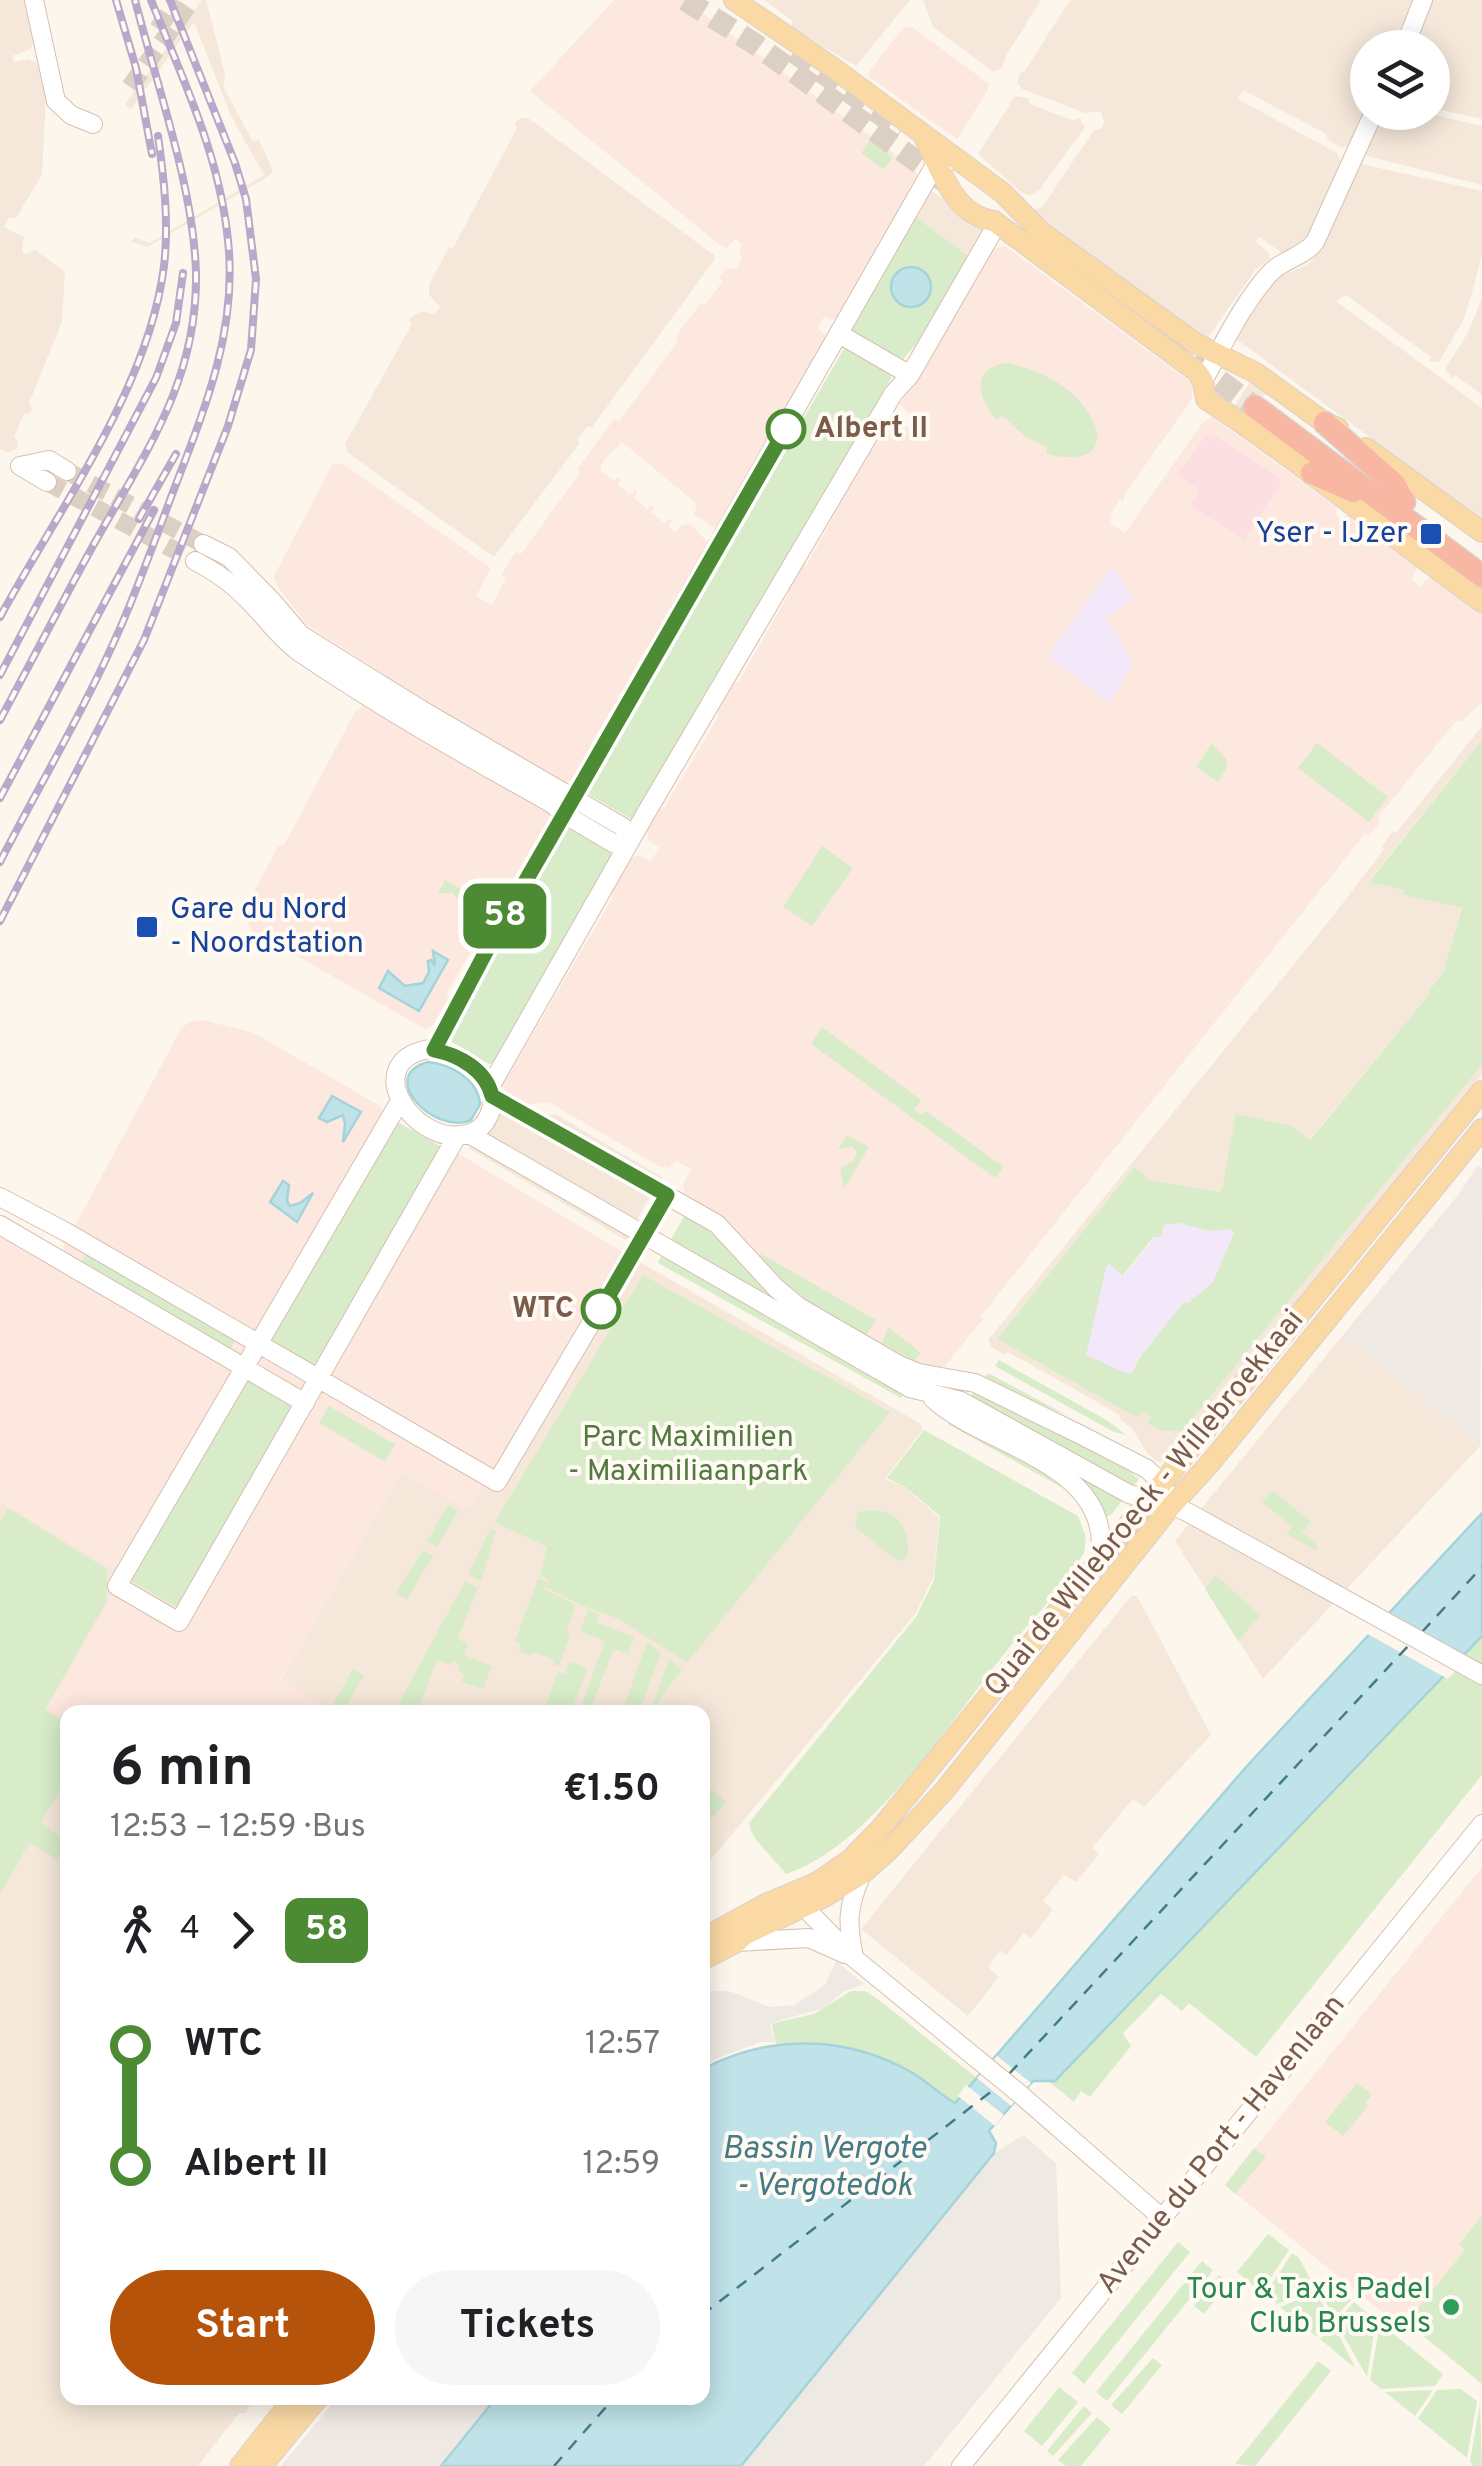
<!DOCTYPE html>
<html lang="en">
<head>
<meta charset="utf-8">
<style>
	body { margin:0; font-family:Overpass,sans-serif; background:#f6f6f6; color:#202124; height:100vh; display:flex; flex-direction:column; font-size:38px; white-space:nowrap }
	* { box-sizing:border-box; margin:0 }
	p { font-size:32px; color:#757577 }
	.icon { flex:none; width:55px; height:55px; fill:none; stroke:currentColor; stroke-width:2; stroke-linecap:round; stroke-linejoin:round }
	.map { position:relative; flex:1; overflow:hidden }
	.details { position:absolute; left:60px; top:1705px; width:650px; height:700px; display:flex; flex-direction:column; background:#fff; border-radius:20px; box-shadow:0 5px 25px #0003 }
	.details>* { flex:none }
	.badge { padding:0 20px; border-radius:15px; font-size:35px; line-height:65px }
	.buttons { position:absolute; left:1350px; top:30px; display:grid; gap:20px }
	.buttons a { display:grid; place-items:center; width:100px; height:100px; border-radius:50%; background:#fff; box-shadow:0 5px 25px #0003; font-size:50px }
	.map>.badge { position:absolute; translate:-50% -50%; box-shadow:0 0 0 5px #fff }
	.legs { display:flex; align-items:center; gap:15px; height:110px; padding:0 50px; font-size:32px }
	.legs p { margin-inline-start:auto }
	.head { display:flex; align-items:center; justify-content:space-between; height:170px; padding:0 50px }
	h1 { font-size:55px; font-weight:700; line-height:75px }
	.action { display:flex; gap:20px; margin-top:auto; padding:20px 50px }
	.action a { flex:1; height:115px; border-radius:60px; background:#b45309; color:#fff; font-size:40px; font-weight:700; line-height:115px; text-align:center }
	.action a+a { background:#f6f6f6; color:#202124 }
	ul { padding:0 50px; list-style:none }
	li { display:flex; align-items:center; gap:35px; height:120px; font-size:38px }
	li i { display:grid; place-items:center; width:15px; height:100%; margin:0 12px; background:currentColor }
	li i::after { content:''; width:25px; height:25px; margin:-12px; border:8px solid; border-radius:50%; background:#fff }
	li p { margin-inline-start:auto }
	li:first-child i { background:linear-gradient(#0000 50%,currentColor 0) }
	li:last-child i { background:linear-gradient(currentColor 50%,#0000 0) }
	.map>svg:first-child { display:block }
	.residential { fill:#f5e8da }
	.commercial { fill:#fde8e0 }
	.industrial { fill:#efe9e4 }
	.education { fill:#f3e8fa }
	.medical { fill:#fbdfe3 }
	.green { fill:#d8ecc9; fill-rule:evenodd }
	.water { fill:#bfe3e8; stroke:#a5d3da; stroke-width:2.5 }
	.pier { fill:#fdf6ec }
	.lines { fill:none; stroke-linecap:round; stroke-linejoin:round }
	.ferry { stroke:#437c86; stroke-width:2.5; stroke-dasharray:12 10; stroke-linecap:butt }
	.secondary-tunnel { stroke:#dcd0c4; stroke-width:18; stroke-dasharray:18 9; stroke-linecap:butt }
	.highway-tunnel { stroke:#dcd0c4; stroke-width:22; stroke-dasharray:22 11; stroke-linecap:butt }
	.secondary-casing { stroke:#d6c0b0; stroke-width:20 }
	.primary-casing { stroke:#dad1cd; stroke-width:22 }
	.highway-casing { stroke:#dad1cd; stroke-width:25 }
	.secondary { stroke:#fff; stroke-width:18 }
	.primary { stroke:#fbd9a5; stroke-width:20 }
	.highway { stroke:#f7b7a3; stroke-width:22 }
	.rail-casing { stroke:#b9a8c9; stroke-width:8 }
	.rail { stroke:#fffaf3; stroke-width:4; stroke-dasharray:11; stroke-linecap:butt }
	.line-1-casing { stroke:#fff; stroke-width:22 }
	.line-1 { stroke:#4c8b33; stroke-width:15 }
	.stop-1-dot { fill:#fff; stroke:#4c8b33; stroke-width:5 }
	.transit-dot { fill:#1a4fb4; stroke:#fffaf3; stroke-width:4 }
	.leisure-dot { fill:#2e9e5b; stroke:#fffaf3; stroke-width:4 }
	.labels { text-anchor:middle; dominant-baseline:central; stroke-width:8; stroke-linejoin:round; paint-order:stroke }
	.stop-label { font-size:30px; font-weight:bold; fill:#7a5c4d; stroke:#fffaf3; text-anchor:start }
	.transit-label { font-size:30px; fill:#164399; stroke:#fffaf3; text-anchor:end }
	.park-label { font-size:30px; fill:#537a41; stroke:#fffaf3 }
	.street-label { font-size:30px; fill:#7a5c4d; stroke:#fffaf3 }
	.leisure-label { font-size:30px; fill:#27864d; stroke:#fffaf3; text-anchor:end }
	.water-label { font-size:32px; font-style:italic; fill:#437c86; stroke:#fffaf3 }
</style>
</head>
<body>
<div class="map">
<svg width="1482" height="2466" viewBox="0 0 1482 2466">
	<rect width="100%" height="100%" fill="#fdf6ec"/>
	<path class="residential" d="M0,0H24L33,44L29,50L12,56L14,62L28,59L37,63L46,95L42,175L16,218H9L4,227L24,237L22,252L26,254L35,250L65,272L62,322L29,403L32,409L30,413L24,414L14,437L18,442L16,449L9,453L0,449Z
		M202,0H206L225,74L224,88L253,142L259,139L273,171L266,178L147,247L132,242L134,237L150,243L264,175L231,116L194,22L131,109L125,104Z
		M764,0H910L856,66L797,31L791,27L793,21Z
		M923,0H1041L1006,56L1002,68L994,72L933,27Z
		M1070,0H1414L1393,47L1368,48L1367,102L1348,147H1340L1328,140L1326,134L1243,90L1238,99L1337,153L1342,164L1309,238L1285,255L1259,237L1256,242L1268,252L1270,259L1256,269L1207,339L1032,211L1043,206L1094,130L1101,129L1104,123L1102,114L1097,111L1085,113L1022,89L1017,83L1021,71L1024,72Z
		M1430,0H1482V119L1433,108L1432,48H1411Z
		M1015,96L1028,98L1030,104L1072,120L1079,118L1085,127L1040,189L1031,195L1022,193L978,154Z
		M1382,113H1426L1482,126V185L1367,156L1365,152Z
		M521,118H528L714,255L715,259L592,427H587L578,438L579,444L494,557L348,453L345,444L412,324L409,321L411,317L422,311L434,315L440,307L429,295V285L449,247L453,248L517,128L515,123Z
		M1361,164L1482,191V253L1475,282L1464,319L1439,362L1429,361L1431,357L1346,295L1336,301L1482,408V519L1236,339L1244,321L1274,279L1307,265L1316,256Z
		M930,190L981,225L982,231L968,256L913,215Z
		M1482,297V395L1455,375L1452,378L1445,369L1469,331Z
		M1252,379L1363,465L1270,395H1264L1252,411L1348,484L1234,407Z
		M1482,726V740L1369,881L1406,890L1405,895L1462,907L1443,973L1428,990L1430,993L1309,1140L1238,1116L1222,1191L1219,1192L1150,1180L1134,1167L997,1339L1137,1418L1145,1412L1151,1417L1147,1423L1154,1428L1166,1431L1183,1430L1482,1065V1075L1195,1428L1166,1463L1157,1461L1147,1453L1132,1428L1119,1419L1120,1415L1008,1352L1005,1355L991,1347L988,1340L1329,921L1384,849L1382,846L1393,831L1397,832Z
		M499,1108L651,1195L636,1221L485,1133Z
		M555,1114L662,1177L660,1181L546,1116Z
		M474,1146L629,1236L626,1240L468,1148Z
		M623,1252L921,1424L922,1430L885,1479L904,1487L939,1517L934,1575L916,1613L703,1869L702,1712H333L280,1681L402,1472L467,1509Z
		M1343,1335L1480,1446L1263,1679L1175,1541Z
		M0,1501L115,1569L109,1579L112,1597L108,1604L48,1708L68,1719V2398H254L245,2413H239L198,2466H0Z
		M1131,1596H1137L1211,1735L1144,1807L1133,1799L1092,1848L1099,1854L1076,1882L1064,1875L1043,1901L1053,1910L1031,1938L1024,1933L1006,1955L1000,1950L988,1967L999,1977L968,2016L861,1929Z"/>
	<path class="commercial" d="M614,0H684L910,165L917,174L916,181L839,317L832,320L824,317L817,328L829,337L730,505V510L720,527L713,528L694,514L697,504L622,442L604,460L600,470L614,481L618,477L621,479L618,485L630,495L635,490L637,493L634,498L647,509L652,505L655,507L651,512L665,524L669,519L672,521L668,526L675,532L682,525L690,524L709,544L660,624L662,629L650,649L645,651L608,715L610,718L605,720L592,743L594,747L575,780L563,783L542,836L537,838L447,993L448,998L433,1025L425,1029L253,931L245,919L246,908L278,846L284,845L355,712L367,702L383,674L307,625L277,586L274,576L332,465L342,463L488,566L490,570L476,596L492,605L506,578L502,575L509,561L516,552L521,554L580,473L577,469L614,419L619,421L678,341L675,337L701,303L705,305L723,281L719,278L726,268L735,269L742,259L739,253L742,245L735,239L727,248L720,245L530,91Z
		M912,27L988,83V90L957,139L869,77L870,70L903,28Z
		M1005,246L1193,384L1192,399L1127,491L1123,502L1120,500L1110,515L1113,518L1110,523L1125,533L1203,422L1212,417L1337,507L1336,515L1340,518L1347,515L1418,566L1412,580L1420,586L1430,576L1482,614V702L1461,722L1457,720L1378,817L1381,821L1369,836L1365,834L981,1316L983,1319L945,1366L930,1369L885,1351L881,1343L793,1297L713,1212L685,1195L683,1184L691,1169L676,1161L669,1168L660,1167L550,1103L527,1104L505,1091L502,1086L613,897L612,892L631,859L638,855L650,861L660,848L648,840L647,831L660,809L665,807L718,717L717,712L734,683L739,681L788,595L787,591L802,566L807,564L889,416L913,430L918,421L899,404L912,389L990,250Z
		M203,1020L254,1033L377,1104L392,1119L443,1148L463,1156L623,1252L468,1510L402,1473L280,1680L333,1712H68L67,1719L47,1708L108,1604L112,1597L109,1579L115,1569L0,1501V1231L56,1261L181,1029L189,1022Z
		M1482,1867V2384L1407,2323L1402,2328L1225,2185Z"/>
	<path class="industrial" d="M1478,1165L1482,1168L1480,1446L1343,1335L1458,1195Z
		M836,1961L864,1984L843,1992L824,2008L774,2022L770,2026L775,2042H760L703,2064V1991H729L770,2007L794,2005L825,1985Z
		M1023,2135L1056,2163L1061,2298L924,2466H741L992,2155Z
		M337,2398H496L441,2466H281Z"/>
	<path class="education" d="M1110,569H1114L1133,599L1106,618L1133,663L1109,703L1048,656Z
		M1178,1223L1210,1231L1230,1229L1234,1233L1213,1282L1188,1303H1184L1141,1356L1131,1374L1111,1370L1085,1356L1105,1268L1109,1264L1124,1276L1164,1225Z"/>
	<path class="medical" d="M1206,435L1216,436L1283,480L1244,540L1190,505L1200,490L1177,475Z"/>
	<path class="green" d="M870,141L893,158L883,169L861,153Z
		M913,215L968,256L921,338L902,361L853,335L851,331L858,311Z
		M845,347L892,373L891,378L635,821L586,793Z
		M1007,363C1041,369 1080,390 1094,423C1109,459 1069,462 1046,453L1047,447L1027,438L1002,416L997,420C977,398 970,368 1007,363Z
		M1482,740V1065L1183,1430C1170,1433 1158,1431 1147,1423L1151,1417L1145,1412L1137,1418L997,1339L1134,1167L1150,1180L1218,1192L1222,1190L1236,1114L1292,1126L1310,1140L1430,993L1428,991L1443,973L1462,908L1404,895L1405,890L1369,882ZM1178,1223L1210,1231L1230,1229L1234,1233L1213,1282L1188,1303L1184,1302L1141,1356L1131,1374C1111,1370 1104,1360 1086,1356L1106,1267L1109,1264L1123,1276L1153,1237H1161L1164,1225Z
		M1212,743L1227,760L1225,771L1218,782L1196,767Z
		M1317,743L1388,797L1369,822L1298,768Z
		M567,826L616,853L494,1063L489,1064L447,1039L446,1034Z
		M822,846L853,868L812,926L783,907Z
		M445,880L475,897L483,882L490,886L475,913L463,907L453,893H438Z
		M822,1027L921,1100L914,1110L922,1115L926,1111L1004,1167L995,1178L811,1044Z
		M392,1119L443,1148L316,1368L265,1338Z
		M847,1135L869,1147L844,1189L840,1169L854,1160L857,1152L853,1147L838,1149Z
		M685,1215L712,1230L790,1309L670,1241Z
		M87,1251L236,1338L230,1350L81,1263Z
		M760,1253L876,1320L866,1335C829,1314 776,1292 760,1253Z
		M661,1256L905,1392L901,1398L658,1263Z
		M643,1275L890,1412L687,1663L621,1620L579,1604L546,1587L549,1580L540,1575L547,1547L495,1522Z
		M888,1327L921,1353L914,1361L882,1343Z
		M999,1360L1108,1421L1126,1435L1114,1432L995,1366Z
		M988,1373L1070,1417L984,1379Z
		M244,1376L295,1405L178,1608L127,1579Z
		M975,1390L1123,1466L1139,1479L1131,1489L969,1399Z
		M329,1406L395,1444L385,1462L319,1423Z
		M953,1419L1048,1472L1070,1492L948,1424Z
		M924,1430L1078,1516L1086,1537L1084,1553C1064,1587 1033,1618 1008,1649C953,1718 871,1846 786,1874C776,1860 750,1839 749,1823L916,1617L934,1580L940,1516L905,1487L887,1478Z
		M1077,1474L1124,1498L1111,1515L1104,1518Z
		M1272,1490L1311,1522L1302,1532L1318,1546L1315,1550L1287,1534L1292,1527L1262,1502Z
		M448,1505L458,1511L437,1547L427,1541Z
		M8,1508L107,1569L106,1602L45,1710L67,1723V1777L41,1823L67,1842L57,1859L29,1843L0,1894V1522Z
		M868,1510C898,1509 912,1530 907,1557L902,1561L896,1560L855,1527L857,1513Z
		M491,1528L496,1531L481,1581L468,1574Z
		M423,1550L433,1556L407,1600L396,1593Z
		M1216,1575L1260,1616L1238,1641L1205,1589Z
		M538,1579L546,1581L544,1589L576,1605L566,1633L570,1636L559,1666L553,1664L554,1660L533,1652L530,1656L519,1651L521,1644L515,1641Z
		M465,1581L478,1588L458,1639L468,1644L464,1655L492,1666L483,1689L461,1682L465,1674L458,1671L460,1664L452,1661L450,1665L437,1660L417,1712H394Z
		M588,1610L598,1614L596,1622L634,1637L628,1654L614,1649L589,1712H579L605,1641L580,1631Z
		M1482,1636V1775L1256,2057L1189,2003L1182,2011L1161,1994L1123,2033L1131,2046L1090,2097L1081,2091L1074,2102L1049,2082L1061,2074L1064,2075L1072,2062Z
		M647,1642L661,1653L639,1712H622Z
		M669,1659L682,1670L650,1712Z
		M569,1662L588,1668L571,1712H543L558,1672L565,1674Z
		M353,1669L364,1676L343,1712L332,1706Z
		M702,1783L727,1802L709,1820L703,1813Z
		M851,1991H865L879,2000L977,2078L969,2087L966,2086L954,2103C901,2062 844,2036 776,2044L772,2025L774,2023L814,2014Z
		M1357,2083L1372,2095L1365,2103L1368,2106L1343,2136L1325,2122Z
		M1254,2148L1266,2157L1235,2194L1225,2185Z
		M1482,2216V2384L1407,2322L1465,2250L1459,2244Z
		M1268,2234L1289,2250L1261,2292L1237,2272Z
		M1178,2242L1190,2252L1084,2384L1072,2373Z
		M1292,2253L1299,2258L1315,2288L1277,2304L1265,2295Z
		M1202,2261L1213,2270L1107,2401L1096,2392Z
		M1219,2275L1229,2283L1204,2314L1194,2306Z
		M1333,2285L1351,2300L1334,2318L1320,2290Z
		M1317,2292L1331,2322L1317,2337L1280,2307Z
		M1354,2302L1376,2320L1367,2377L1336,2322Z
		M1380,2323L1443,2374L1435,2386L1381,2389L1370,2380Z
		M1334,2325L1355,2368L1320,2339Z
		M1153,2358L1162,2365L1122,2414L1111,2405Z
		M1318,2361L1331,2371L1255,2466L1235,2464Z
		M1059,2387L1078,2402L1042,2446L1024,2431Z
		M1461,2389L1477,2401L1467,2458L1418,2419L1437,2390Z
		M1433,2390L1415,2416L1385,2392Z
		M1480,2404L1482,2466H1473L1470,2461Z
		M1084,2406L1092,2413L1053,2456L1047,2451Z
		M1097,2417L1111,2429L1081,2466H1066L1058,2460Z"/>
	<path class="water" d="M891 287a20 20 0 1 1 40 0a20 20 0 1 1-40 0Z
		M433,951L448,960L419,1011L379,988L388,971L405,986L423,983L429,972L428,961L431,960L435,966Z
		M428,1062C451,1064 478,1080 480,1104L471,1120C435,1136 376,1076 428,1062Z
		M332,1096L361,1112L343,1142L345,1124L343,1115L327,1122L319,1118Z
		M283,1181L289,1185L287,1201L290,1206L300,1203L313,1193L297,1222L270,1202Z
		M1482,1513V1636L1055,2081H1033L989,2131L996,2143L994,2153L741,2466H441L496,2398H702L703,2069C770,2034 845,2035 911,2072C927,2081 940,2095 955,2103L1247,1766Z"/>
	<path class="pier" d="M1385,1610L1469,1657L1448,1679L1364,1632Z
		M997,2056L1031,2083L1011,2106L977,2078Z
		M966,2085L1004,2115L995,2126L958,2096Z"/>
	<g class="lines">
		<path class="ferry" d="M1422,1632L1482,1567
			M1009,2074L1409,1645
			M702,2315L997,2087
			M554,2466L614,2398"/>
		<path class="secondary-tunnel" d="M158,29L177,0
			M130,87L192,0
			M67,471L203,544
			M47,482L195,561"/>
		<path class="highway-tunnel" d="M685,0L755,44L948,184
			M794,52L902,130
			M1193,361L1255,407"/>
		<g class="secondary-casing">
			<path id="secondary" d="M34,0L56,101L71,115L93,124
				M1404,48L1423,0
				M841,335L910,375
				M1203,381C1223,345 1242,304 1270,273C1283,259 1302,258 1315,242L1374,112
				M20,466L49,460L67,471
				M20,466L47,482
				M203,544L229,557L272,601L301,635L420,709L623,827L630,841
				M195,561C214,571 230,581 245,597C264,615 278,637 299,652C380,707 466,756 551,803L564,814L613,843L621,846L630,841
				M429,1049C459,1053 505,1079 489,1115C485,1125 477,1132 466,1134C416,1148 357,1062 429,1049Z
				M434,1050L498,929L935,165L947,162
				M490,1087L646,813L893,394L910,375L993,231L994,221
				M492,1096L717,1224L776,1288L799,1307L899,1365L919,1373L975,1383L1081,1435L1147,1469L1163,1484L1167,1495
				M400,1101L117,1586L179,1622L457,1136
				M469,1134L910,1388L961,1401L1129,1494L1172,1505L1189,1513L1482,1675
				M0,1197L66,1232L497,1482L667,1195
				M0,1225L305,1403
				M933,1399C986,1448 1115,1462 1100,1560
				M797,1900L854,1958L1021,2095L1162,2218
				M737,1942L809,1938L845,1954
				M854,1957C847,1922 847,1907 862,1874
				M961,2466L1482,1824"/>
		</g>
		<g class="primary-casing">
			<path id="primary" d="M734,0L832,67L1003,193L1040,231L1195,343L1256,373L1325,423L1338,428
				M924,137C941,168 952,215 994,221L1197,372L1203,381L1206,399C1301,462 1389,535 1482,602
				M1366,448L1482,532
				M702,1939L766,1904L816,1883L851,1859L881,1828L1482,1091
				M702,1960L737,1942L744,1935L824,1897L862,1874L889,1850L944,1791L1172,1505L1211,1462L1482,1129
				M240,2466L294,2398
				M262,2466L318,2398"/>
		</g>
		<g class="highway-casing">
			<path id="highway" d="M1255,407L1482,576
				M1325,423L1394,484L1404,502
				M1312,473L1353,491"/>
		</g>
		<use href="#secondary" class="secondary"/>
		<use href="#primary" class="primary"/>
		<use href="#highway" class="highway"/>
		<g class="rail-casing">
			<path id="rail" d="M116,0L136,68L152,154
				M139,519L176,454
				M0,617C58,510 149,388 164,266C169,222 164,179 158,136
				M0,675L156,378L176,323L183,273
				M0,720C30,664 59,608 89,553C140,460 198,385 196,273C194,188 156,83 135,0
				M0,798L154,510
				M0,862C40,784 86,707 121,626C140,582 156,537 173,492C203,413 235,338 229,252C223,162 184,82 151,0
				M0,921L144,640L228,426L251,350L256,279L246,199L235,163L170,0"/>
		</g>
		<use href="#rail" class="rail"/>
	</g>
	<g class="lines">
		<g class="line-1-casing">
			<path id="line-1" d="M601,1309L667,1195L492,1096C486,1070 459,1055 434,1050L498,929L786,429"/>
		</g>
		<use href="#line-1" class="line-1"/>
	</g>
	<g class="stop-1-dot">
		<circle cx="786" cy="429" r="18"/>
		<circle cx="601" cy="1309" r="18"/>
	</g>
	<g class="transit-dot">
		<rect x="1419" y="522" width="24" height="24" rx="5"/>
		<rect x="135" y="915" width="24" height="24" rx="5"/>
	</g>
	<circle class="leisure-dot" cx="1451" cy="2307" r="10"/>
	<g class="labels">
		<g class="stop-label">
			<text x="814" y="429">Albert II</text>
			<text x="574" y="1309" text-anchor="end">WTC</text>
		</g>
		<g class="transit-label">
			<text x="1408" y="534">Yser - IJzer</text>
			<text x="170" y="910" text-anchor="start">Gare du Nord<tspan x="170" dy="34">- Noordstation</tspan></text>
		</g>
		<g class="park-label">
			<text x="688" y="1438">Parc Maximilien<tspan x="688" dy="34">- Maximiliaanpark</tspan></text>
		</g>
		<g class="street-label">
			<text transform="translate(1145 1504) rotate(-51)">Quai de Willebroeck - Willebroekkaai</text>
			<text transform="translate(1222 2145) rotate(-51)">Avenue du Port - Havenlaan</text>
		</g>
		<g class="leisure-label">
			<text x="1431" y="2290">Tour &amp; Taxis Padel<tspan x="1431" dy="34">Club Brussels</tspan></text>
		</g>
		<g class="water-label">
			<text x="824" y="2150">Bassin Vergote<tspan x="824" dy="37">- Vergotedok</tspan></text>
		</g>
	</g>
</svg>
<div class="buttons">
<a><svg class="icon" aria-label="layers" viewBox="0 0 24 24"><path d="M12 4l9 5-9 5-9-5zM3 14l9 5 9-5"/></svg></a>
</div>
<b class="badge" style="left:505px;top:916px;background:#4c8b33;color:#fff">58</b>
<section class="details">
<div class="head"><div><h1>6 min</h1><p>12:53 – 12:59 · Bus</p></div><b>€1.50</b></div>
<div class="legs"><svg class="icon" aria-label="walk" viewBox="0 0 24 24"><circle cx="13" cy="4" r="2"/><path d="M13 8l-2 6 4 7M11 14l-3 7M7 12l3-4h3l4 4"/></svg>4<svg class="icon" aria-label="forward" viewBox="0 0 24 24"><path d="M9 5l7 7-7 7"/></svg><b class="badge" style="background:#4c8b33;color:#fff">58</b></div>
<ul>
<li><i style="color:#4c8b33"></i><b>WTC</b><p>12:57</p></li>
<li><i style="color:#4c8b33"></i><b>Albert II</b><p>12:59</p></li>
</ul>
<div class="action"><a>Start</a><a>Tickets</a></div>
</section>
</div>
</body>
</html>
